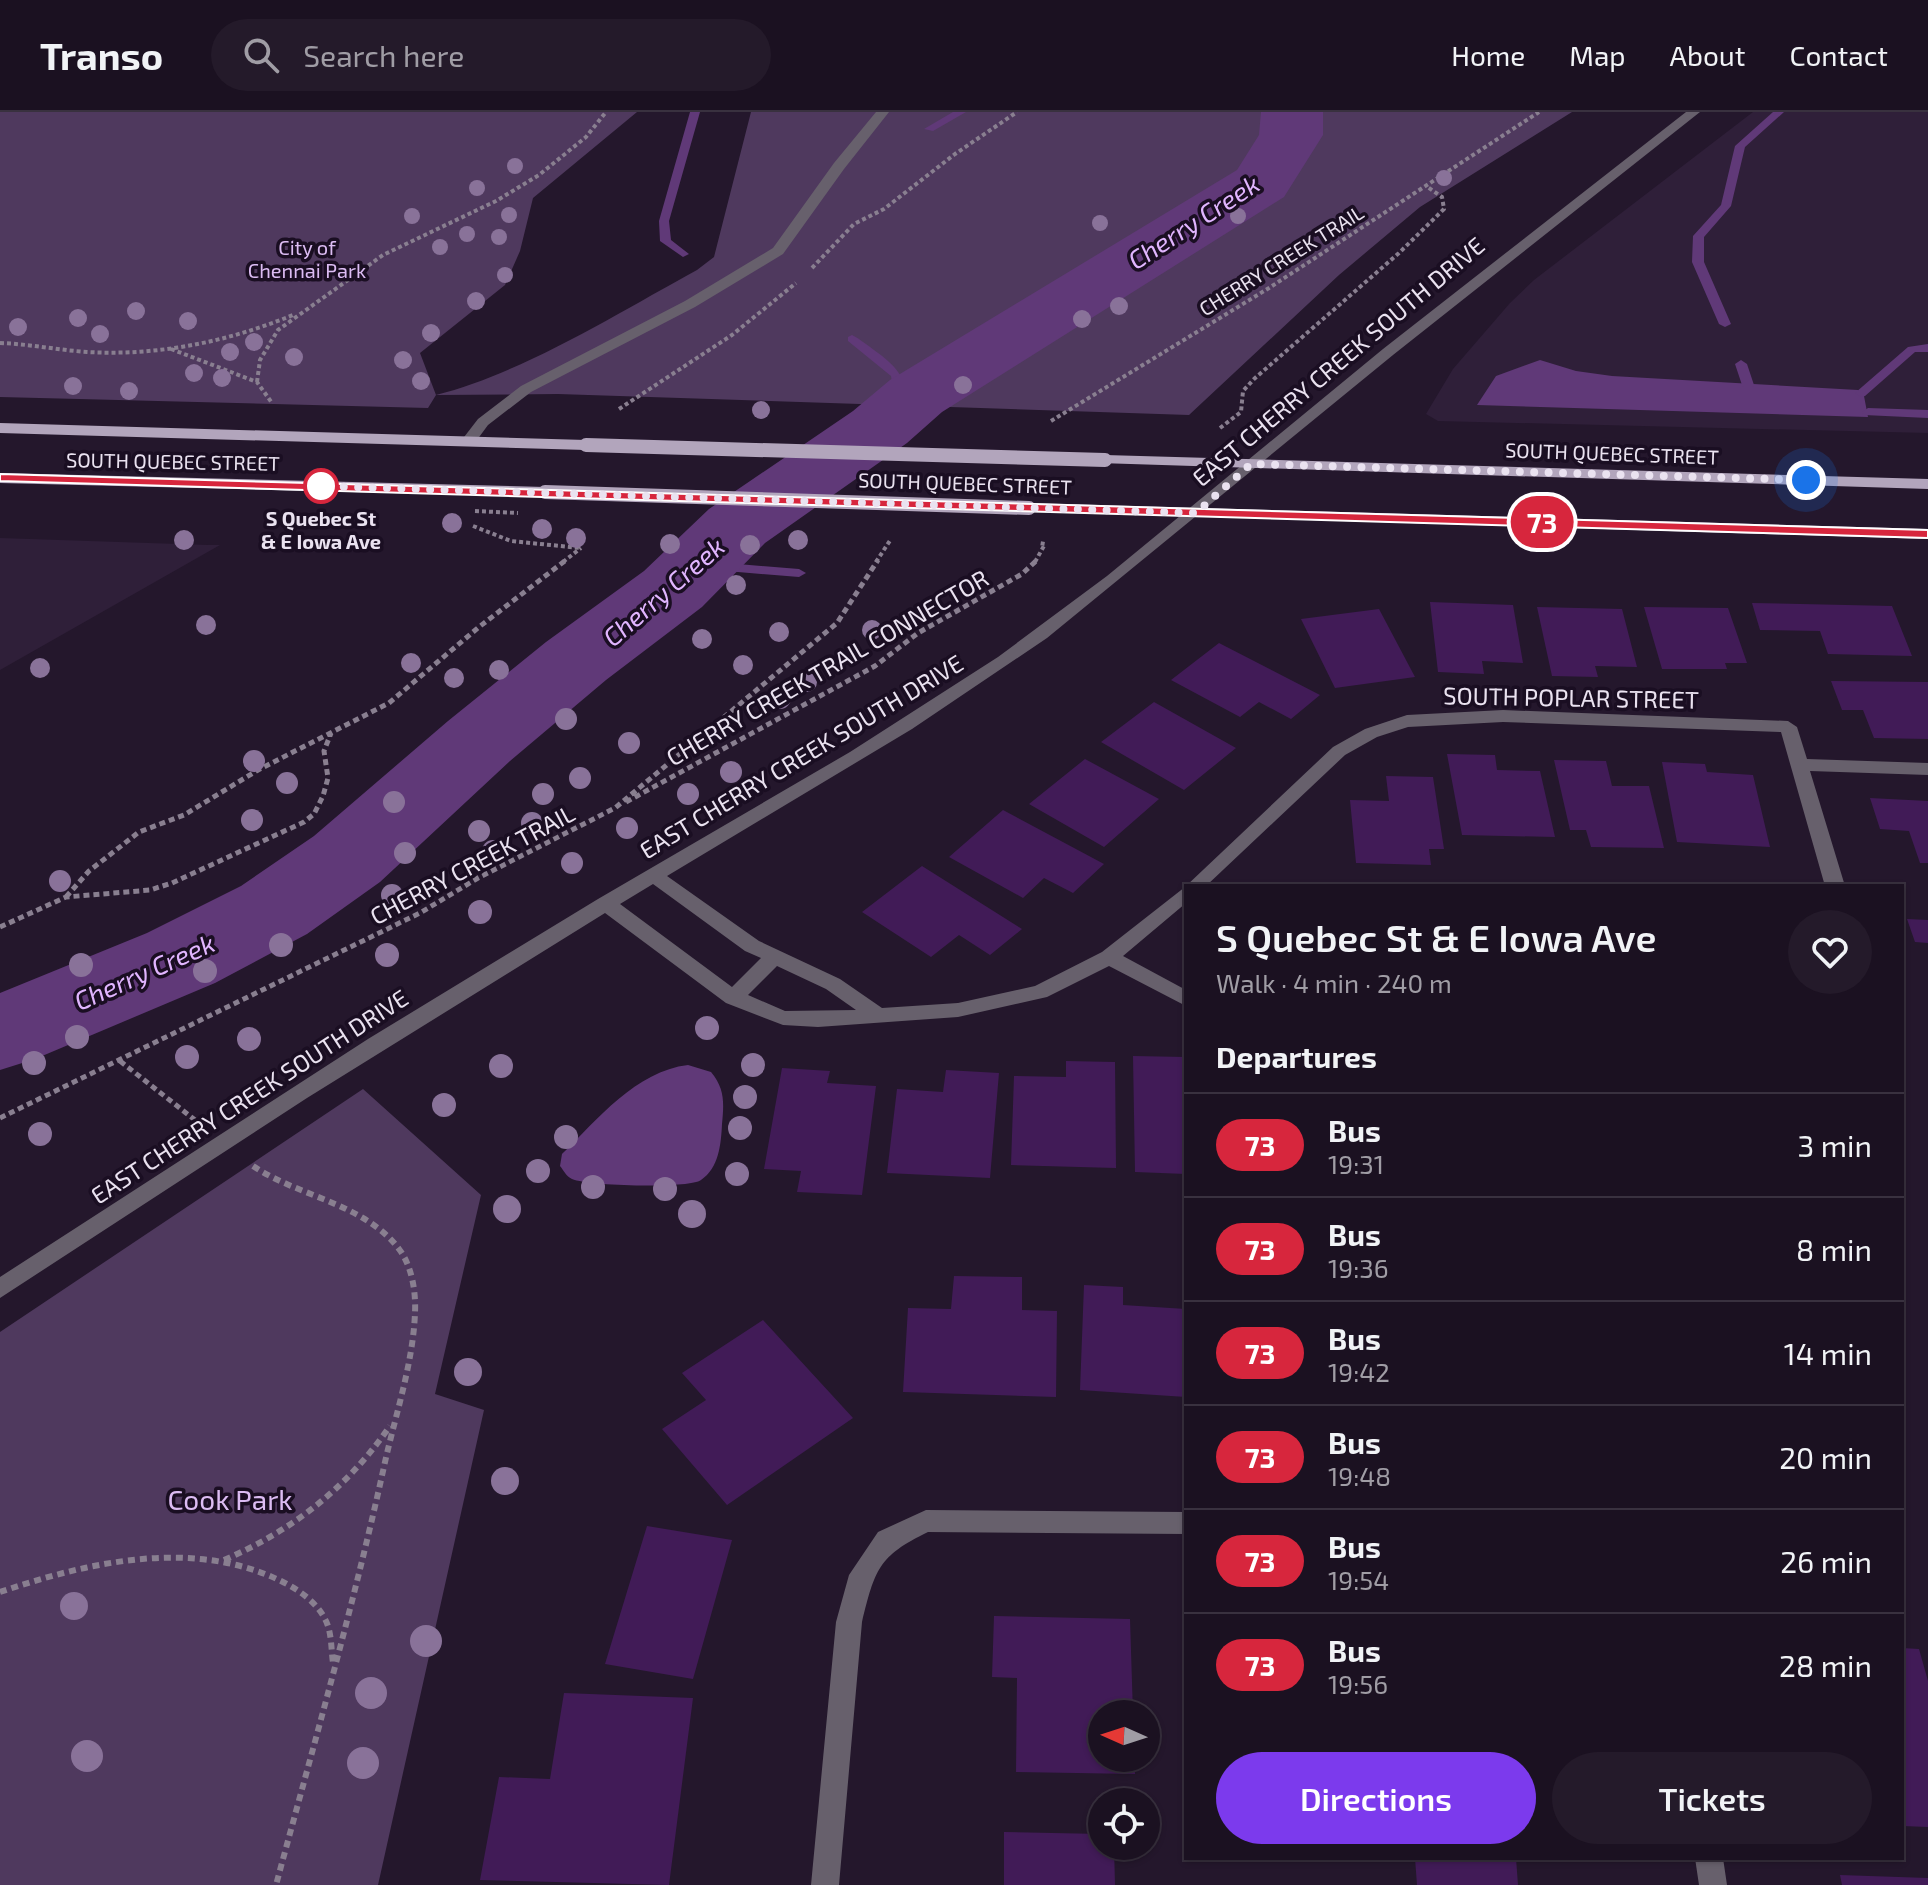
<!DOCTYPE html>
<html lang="en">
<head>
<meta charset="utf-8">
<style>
	body { margin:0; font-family:"Exo 2",sans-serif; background:#241a2a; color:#f1f3f6; height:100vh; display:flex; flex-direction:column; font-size:30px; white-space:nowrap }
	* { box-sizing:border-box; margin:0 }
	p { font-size:26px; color:#a09da5 }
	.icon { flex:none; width:44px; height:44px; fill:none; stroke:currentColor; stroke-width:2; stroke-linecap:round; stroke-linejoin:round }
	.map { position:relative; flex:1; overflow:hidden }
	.details { position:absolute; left:1184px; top:772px; width:720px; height:976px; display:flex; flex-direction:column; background:#1b1121; border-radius:0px; box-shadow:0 2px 6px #0004,0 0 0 2px #39313f }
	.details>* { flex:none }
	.badge { padding:0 16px; border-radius:26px; font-size:28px; line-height:52px }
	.needle { width:52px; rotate:273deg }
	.controls { position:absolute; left:1088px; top:1588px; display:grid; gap:16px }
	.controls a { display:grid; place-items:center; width:72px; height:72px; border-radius:50%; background:#1b1121; box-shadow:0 2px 6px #0004,0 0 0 2px #39313f; font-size:40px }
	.you { position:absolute; width:40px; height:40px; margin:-20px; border:6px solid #fff; border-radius:50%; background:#1a73e8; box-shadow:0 0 0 12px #1a73e833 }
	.map>.badge { position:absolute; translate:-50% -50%; box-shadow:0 0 0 4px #fff }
	h2 { padding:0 32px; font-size:30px; line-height:72px }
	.round { display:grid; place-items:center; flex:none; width:84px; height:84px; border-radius:42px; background:#241a2a }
	.overview { display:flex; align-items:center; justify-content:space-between; height:136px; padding:0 32px }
	h1 { font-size:38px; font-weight:600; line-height:60px }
	.cta { display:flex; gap:16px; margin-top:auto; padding:16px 32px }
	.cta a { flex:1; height:92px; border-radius:48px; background:#7c3aed; color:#fff; font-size:32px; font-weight:600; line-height:92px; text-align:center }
	.cta a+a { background:#241a2a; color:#f1f3f6 }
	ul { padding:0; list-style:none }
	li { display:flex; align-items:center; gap:24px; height:104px; padding:0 32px; border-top:2px solid #39313f }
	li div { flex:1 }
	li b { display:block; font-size:30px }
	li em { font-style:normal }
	li .badge { min-width:88px; font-weight:700; text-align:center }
	header { display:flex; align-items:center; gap:48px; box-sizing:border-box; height:112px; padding:0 40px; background:#1b1121; border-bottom:2px solid #39313f }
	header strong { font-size:38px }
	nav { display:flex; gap:44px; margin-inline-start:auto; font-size:28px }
	.search { width:560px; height:72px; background:#241a2a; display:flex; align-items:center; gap:20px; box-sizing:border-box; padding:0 28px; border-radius:44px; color:#a09da5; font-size:30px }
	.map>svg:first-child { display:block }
	.built { fill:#2f1f39 }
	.green { fill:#4f395e }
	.water { fill:#603978 }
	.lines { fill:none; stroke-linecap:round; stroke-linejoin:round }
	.stream { fill:#603978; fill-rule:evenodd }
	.river { fill:#603978; fill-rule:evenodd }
	.building { fill:#411b57 }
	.path-far2 { stroke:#897f90; stroke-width:4; stroke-dasharray:4 3; stroke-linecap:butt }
	.path-far1 { stroke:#897f90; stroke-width:5; stroke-dasharray:6 4; stroke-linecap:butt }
	.path { stroke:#897f90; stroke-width:6; stroke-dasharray:7 5; stroke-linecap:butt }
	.minor { fill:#67606c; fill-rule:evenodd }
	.major { fill:#b2a5bc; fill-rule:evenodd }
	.path-bridge { stroke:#897f90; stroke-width:4; stroke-dasharray:4 3; stroke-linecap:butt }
	.major-bridge { stroke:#b2a5bc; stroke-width:14 }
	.tree { fill:#897299 }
	.line { fill:#d7263d; stroke:#fff; stroke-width:2 }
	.walk { stroke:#eae2f0; stroke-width:8; stroke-dasharray:0 14.4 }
	.stop-dot { fill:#fff; stroke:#d7263d; stroke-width:4 }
	.labels { text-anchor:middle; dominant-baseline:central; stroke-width:7; stroke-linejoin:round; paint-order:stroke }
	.far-park-label { font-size:20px; fill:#dcbcf3; stroke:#1a0e22 }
	.far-street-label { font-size:20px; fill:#eae2f0; stroke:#1a0e22 }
	.far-stop-label { font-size:20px; font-weight:bold; fill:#eae2f0; stroke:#1a0e22 }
	.street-label { font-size:24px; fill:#eae2f0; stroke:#1a0e22 }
	.water-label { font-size:26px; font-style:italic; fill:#e1b5ff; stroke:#1a0e22 }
	.near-park-label { font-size:28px; fill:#dcbcf3; stroke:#1a0e22 }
</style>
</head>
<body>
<header>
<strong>Transo</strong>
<div class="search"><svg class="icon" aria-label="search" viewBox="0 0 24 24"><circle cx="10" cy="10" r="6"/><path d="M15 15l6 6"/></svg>Search here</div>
<nav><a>Home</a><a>Map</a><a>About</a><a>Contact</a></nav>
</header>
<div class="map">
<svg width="1928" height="1773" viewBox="0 0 1928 1773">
	<rect width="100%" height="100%" fill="#24172c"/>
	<path class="built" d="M1753,0H1928V321L1438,309L1426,302L1453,257L1510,191L1534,168Z
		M0,426L208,433H220L0,558Z"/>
	<path class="green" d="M0,0H637L533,86L520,139L505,173L420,241L436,283C523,261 618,201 697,158L714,145L751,0H1572L1420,95L1339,163L1189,303L558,282L436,283L428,296L0,285Z
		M363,977L481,1083L435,1282L484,1298L378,1773H0V1220Z"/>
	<path class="water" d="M1540,248L1576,259L1612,264L1858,278L1864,284L1868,305L1477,293L1496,264Z
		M688,953L711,960C725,977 724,991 722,1012C721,1032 719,1056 701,1068C688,1077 588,1074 572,1067C566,1064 564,1059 560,1054L562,1042C597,1008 636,959 688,953Z"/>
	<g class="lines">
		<path class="stream" d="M690,0H700L669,109L671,128L689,142L683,145L660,129L659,109Z
			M953,0H966L933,19L924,17Z
			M1773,0H1784L1745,35L1731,94L1704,125V150L1731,212L1725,215L1719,212L1692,150L1693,124L1721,93L1735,34Z
			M852,223C860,227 867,233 874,238C898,255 914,272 901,303H893L891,300L894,284L891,264L848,229V225Z
			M1928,232V240H1915L1865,284L1861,285L1855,281L1908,235Z
			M1741,248L1747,252L1754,273L1752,276H1744L1742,273L1735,252Z
			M1868,296L1928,298V306L1864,303L1862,300Z
			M738,452L799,457L806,461L799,465L738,460L693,461L686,457L693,453Z"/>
		<path class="river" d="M1261,0H1323V23L1284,85L942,300L907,331L765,431L702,495L606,568L510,649L380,770L307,822L215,871L35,947L0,958V881L147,821L241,774L314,724L448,609L546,530L644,459L709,397L853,299L890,268L1237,58L1259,23Z"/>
	</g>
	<path class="building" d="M1430,490L1513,493L1523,551L1482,549L1484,562L1438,560Z
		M1752,491L1892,494L1912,544L1828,542L1820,519L1760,518Z
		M1537,495L1622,497L1637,555L1595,554L1598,565L1552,564Z
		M1644,495L1728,496L1747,551H1725L1727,557H1662Z
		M1379,497L1415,565L1335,576L1301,507Z
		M1219,531L1320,583L1291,607L1259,590L1240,605L1171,568Z
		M1831,569L1928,570V627L1874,626L1863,598H1842Z
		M1154,590L1236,636L1184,678L1101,630Z
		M1447,642L1495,643L1497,658L1540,659L1555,725L1462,723Z
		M1085,647L1159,687L1104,735L1029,692Z
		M1554,648L1606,649L1612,674H1649L1664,736L1591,735L1586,718H1570Z
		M1662,650L1705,652L1707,660L1753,663L1770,735L1677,730Z
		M1386,664L1433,665L1444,737H1429L1431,753L1356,751L1350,688L1389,689Z
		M1870,686L1928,689V751H1920L1909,719L1880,717Z
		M1003,698L1104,752L1073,781L1044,766L1023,786L949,745Z
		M922,754L1022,817L990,843L959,823L931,845L862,800Z
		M1907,807L1928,808V831L1915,830Z
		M1133,944L1186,945V1062L1135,1060Z
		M1066,949L1115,950L1116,1056L1011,1053L1014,964L1066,965Z
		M782,956L830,959L827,971L876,974L862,1083L797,1080L801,1059L764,1057Z
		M946,958L999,961L990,1066L887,1061L897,977L943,980Z
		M954,1164L1022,1165V1198L1057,1199L1056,1285L903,1280L908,1196L951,1197Z
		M1084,1173L1123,1175V1193L1186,1197V1285L1080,1278Z
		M763,1208L853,1306L727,1393L662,1317L706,1288L682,1261Z
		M647,1414L732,1428L693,1567L605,1552Z
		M994,1504L1130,1507L1133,1602H1102V1646H1134L1135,1662L1016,1660L1017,1566L992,1565Z
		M1902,1536L1919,1537L1928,1569V1715L1902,1714Z
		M564,1581L693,1586L669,1773L480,1768L499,1665L550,1667Z
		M1004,1720L1102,1722V1734H1114L1115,1773H1004Z
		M1415,1746H1516L1518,1773H1417Z
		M1840,1763L1928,1766V1773H1842Z"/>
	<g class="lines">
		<path class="path-far2" d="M812,156L854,112L884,97L955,42L1017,0
			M0,231C29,232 58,238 87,240C158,244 227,230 293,203
			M171,237L257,270L272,291
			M257,270L260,248L278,218L383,143L496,89L539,63L586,25L606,0
			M619,297L732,223L796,171
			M1051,309L1269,176L1539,0
			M1220,316L1241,300L1243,279L1254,267L1399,141L1444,97L1442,85L1426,74
			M473,414L511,429L580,436
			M563,450L581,436
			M876,450L891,427
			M1035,450L1045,432L1039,431"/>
		<path class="path-far1" d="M626,690L875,554L918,521L1022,462L1037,448
			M66,785L89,759L139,720L184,703L258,658L389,591L479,515L566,448
			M0,815L66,785L150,778L172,771L304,710L314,702L323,684L328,666L324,639L331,621
			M120,949L195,1008
			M0,1006L420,801L478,766L615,696L837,511L878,448"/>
		<path class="path" d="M253,1054C299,1085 364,1091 399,1137C412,1154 416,1180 415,1201C413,1251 396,1301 385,1350C354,1492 314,1632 276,1773
			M224,1448C293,1418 347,1376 390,1314
			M0,1480C89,1450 192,1426 281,1469C299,1478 317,1490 326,1509C332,1522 331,1537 333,1551"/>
		<path class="minor" d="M876,0H889L844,57L783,142L695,195L531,280L488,313L474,332H464L461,329L478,307L521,274L685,189L773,136L834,51Z
			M1686,0H1700L1393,243L1047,526L912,617L667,764L759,829L840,867L882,896L958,891L1035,874L1102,840L1185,775L1333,635L1365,617L1407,603L1503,598L1788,609L1797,615L1807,647L1928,651V663L1810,659L1845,774H1825L1781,620L1503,610L1408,615L1377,625L1345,643L1206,774H1186V791L1123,844L1186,878V894L1109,854L1047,885L958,905L818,915L783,913L726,891L605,801L307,986L0,1186V1165L368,927L598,787L850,640L998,545L1107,464L1383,237ZM653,772L745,839L761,846L732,875L620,792ZM777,854L826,877L856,898L785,899L748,883Z
			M926,1398L1186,1400V1422L928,1420C878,1444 875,1458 862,1510L839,1773H811L836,1510L849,1463L878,1420Z
			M1695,1746H1723L1727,1773H1699Z"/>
		<path class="major" d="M0,311L586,328L594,333L586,338L0,321Z
			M1105,343L1928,367V377L1099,351V345Z
			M0,361L545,375L553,380L545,385L0,371Z
			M1029,391L1928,417V427L1023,399L1021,396Z"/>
		<path class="path-bridge" d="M475,399L518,401"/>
		<path class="major-bridge" d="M586,333L1105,348
			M545,380L1029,396"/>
	</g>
	<g class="tree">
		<circle cx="515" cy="54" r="8"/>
		<circle cx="1444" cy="66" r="8"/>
		<circle cx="477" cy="76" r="8"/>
		<circle cx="509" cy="103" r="8"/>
		<circle cx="412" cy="104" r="8"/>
		<circle cx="1238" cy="104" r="8"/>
		<circle cx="1100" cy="111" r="8"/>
		<circle cx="467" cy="122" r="8"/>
		<circle cx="499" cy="125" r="8"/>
		<circle cx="440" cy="135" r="8"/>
		<circle cx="505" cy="163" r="8"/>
		<circle cx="476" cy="189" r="9"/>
		<circle cx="1119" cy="194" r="9"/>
		<circle cx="136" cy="199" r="9"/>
		<circle cx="78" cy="206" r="9"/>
		<circle cx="1082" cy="207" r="9"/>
		<circle cx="188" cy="209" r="9"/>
		<circle cx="18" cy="215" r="9"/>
		<circle cx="431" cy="221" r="9"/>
		<circle cx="100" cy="222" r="9"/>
		<circle cx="254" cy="230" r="9"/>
		<circle cx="230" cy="240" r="9"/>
		<circle cx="294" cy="245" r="9"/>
		<circle cx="403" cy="248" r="9"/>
		<circle cx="194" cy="261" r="9"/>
		<circle cx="222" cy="266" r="9"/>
		<circle cx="421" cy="269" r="9"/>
		<circle cx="963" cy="273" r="9"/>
		<circle cx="73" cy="274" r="9"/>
		<circle cx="129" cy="279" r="9"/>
		<circle cx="761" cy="298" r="9"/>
		<circle cx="452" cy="411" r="10"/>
		<circle cx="542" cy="417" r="10"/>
		<circle cx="576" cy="426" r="10"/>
		<circle cx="184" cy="428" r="10"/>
		<circle cx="798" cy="428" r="10"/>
		<circle cx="670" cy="432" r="10"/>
		<circle cx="750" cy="433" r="10"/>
		<circle cx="736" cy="473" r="10"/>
		<circle cx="206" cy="513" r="10"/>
		<circle cx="872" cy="518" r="10"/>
		<circle cx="779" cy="520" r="10"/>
		<circle cx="702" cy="527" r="10"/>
		<circle cx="411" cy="551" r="10"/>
		<circle cx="743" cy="553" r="10"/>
		<circle cx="40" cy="556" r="10"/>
		<circle cx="499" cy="558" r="10"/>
		<circle cx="454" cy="566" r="10"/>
		<circle cx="807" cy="570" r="10"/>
		<circle cx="780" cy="586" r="11"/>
		<circle cx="566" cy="607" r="11"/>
		<circle cx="629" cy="631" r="11"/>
		<circle cx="254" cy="649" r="11"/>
		<circle cx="731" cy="660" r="11"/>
		<circle cx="580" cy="666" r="11"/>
		<circle cx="287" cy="671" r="11"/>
		<circle cx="543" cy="682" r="11"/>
		<circle cx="688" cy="682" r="11"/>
		<circle cx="394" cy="690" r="11"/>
		<circle cx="252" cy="708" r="11"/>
		<circle cx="532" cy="711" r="11"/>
		<circle cx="627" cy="716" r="11"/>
		<circle cx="479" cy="719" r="11"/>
		<circle cx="493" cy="739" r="11"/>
		<circle cx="405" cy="741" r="11"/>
		<circle cx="572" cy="751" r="11"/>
		<circle cx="60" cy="769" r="11"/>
		<circle cx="392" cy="783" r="11"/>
		<circle cx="480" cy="800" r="12"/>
		<circle cx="281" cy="833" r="12"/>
		<circle cx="387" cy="843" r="12"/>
		<circle cx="81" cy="853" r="12"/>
		<circle cx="205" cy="859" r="12"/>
		<circle cx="707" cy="916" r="12"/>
		<circle cx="77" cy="925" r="12"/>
		<circle cx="249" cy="927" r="12"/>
		<circle cx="187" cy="945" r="12"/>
		<circle cx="34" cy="951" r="12"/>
		<circle cx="753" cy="953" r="12"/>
		<circle cx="501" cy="954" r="12"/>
		<circle cx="745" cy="985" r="12"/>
		<circle cx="444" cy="993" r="12"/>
		<circle cx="740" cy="1016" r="12"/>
		<circle cx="40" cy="1022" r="12"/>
		<circle cx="566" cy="1025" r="12"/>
		<circle cx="538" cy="1059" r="12"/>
		<circle cx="737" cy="1062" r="12"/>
		<circle cx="593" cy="1075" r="12"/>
		<circle cx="665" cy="1077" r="12"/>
		<circle cx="507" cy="1097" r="14"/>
		<circle cx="692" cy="1102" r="14"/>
		<circle cx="468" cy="1260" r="14"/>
		<circle cx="505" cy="1369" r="14"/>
		<circle cx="74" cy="1494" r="14"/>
		<circle cx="426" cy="1529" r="16"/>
		<circle cx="371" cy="1581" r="16"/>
		<circle cx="87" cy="1644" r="16"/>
		<circle cx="363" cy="1651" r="16"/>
	</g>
	<path class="line" d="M0,362L1928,418V426L0,369Z"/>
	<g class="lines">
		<path class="walk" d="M321,374H318L1196,401L1251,352L1806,368"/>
	</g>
	<circle class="stop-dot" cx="321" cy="374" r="16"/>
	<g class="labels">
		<g class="far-park-label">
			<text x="307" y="135">City of<tspan x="307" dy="23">Chennai Park</tspan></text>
		</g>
		<g class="far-street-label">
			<text transform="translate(1281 148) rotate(-32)">CHERRY CREEK TRAIL</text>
			<text transform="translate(1612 341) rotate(2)">SOUTH QUEBEC STREET</text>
			<text transform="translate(173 349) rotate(1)">SOUTH QUEBEC STREET</text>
			<text transform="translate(965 371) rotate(2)">SOUTH QUEBEC STREET</text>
		</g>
		<g class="far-stop-label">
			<text x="321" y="406">S Quebec St<tspan x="321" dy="23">&amp; E Iowa Ave</tspan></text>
		</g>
		<g class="street-label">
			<text transform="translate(1338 249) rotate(-40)">EAST CHERRY CREEK SOUTH DRIVE</text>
			<text transform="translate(827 555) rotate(-30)">CHERRY CREEK TRAIL CONNECTOR</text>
			<text transform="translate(1571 585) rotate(1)">SOUTH POPLAR STREET</text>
			<text transform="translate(801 644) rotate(-31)">EAST CHERRY CREEK SOUTH DRIVE</text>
			<text transform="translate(472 752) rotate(-28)">CHERRY CREEK TRAIL</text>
			<text transform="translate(249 984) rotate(-33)">EAST CHERRY CREEK SOUTH DRIVE</text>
		</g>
		<g class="water-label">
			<text transform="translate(1193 109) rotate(-33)">Cherry Creek</text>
			<text transform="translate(663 479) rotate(-41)">Cherry Creek</text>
			<text transform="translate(144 859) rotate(-24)">Cherry Creek</text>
		</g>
		<g class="near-park-label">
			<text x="230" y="1387">Cook Park</text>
		</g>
	</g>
</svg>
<div class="controls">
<a><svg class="needle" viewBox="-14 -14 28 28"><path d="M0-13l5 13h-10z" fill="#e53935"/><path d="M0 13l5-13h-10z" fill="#a09da5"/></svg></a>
<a><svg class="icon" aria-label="locate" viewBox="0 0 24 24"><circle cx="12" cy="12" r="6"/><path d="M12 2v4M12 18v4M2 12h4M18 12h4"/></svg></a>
</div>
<div class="you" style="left:1806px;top:368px"></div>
<b class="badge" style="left:1542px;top:410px;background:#d7263d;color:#fff">73</b>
<section class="details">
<div class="overview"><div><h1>S Quebec St &amp; E Iowa Ave</h1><p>Walk · 4 min · 240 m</p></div><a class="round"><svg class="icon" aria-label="heart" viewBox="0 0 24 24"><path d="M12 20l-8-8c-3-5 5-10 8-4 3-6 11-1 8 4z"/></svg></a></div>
<h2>Departures</h2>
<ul>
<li><span class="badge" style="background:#d7263d;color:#fff">73</span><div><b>Bus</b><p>19:31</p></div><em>3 min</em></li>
<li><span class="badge" style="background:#d7263d;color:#fff">73</span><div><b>Bus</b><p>19:36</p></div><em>8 min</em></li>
<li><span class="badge" style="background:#d7263d;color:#fff">73</span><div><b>Bus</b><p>19:42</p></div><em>14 min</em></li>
<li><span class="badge" style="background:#d7263d;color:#fff">73</span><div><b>Bus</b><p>19:48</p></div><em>20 min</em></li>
<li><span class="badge" style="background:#d7263d;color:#fff">73</span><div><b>Bus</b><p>19:54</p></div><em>26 min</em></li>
<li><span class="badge" style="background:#d7263d;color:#fff">73</span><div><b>Bus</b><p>19:56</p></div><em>28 min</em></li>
</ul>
<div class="cta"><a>Directions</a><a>Tickets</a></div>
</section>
</div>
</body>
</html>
